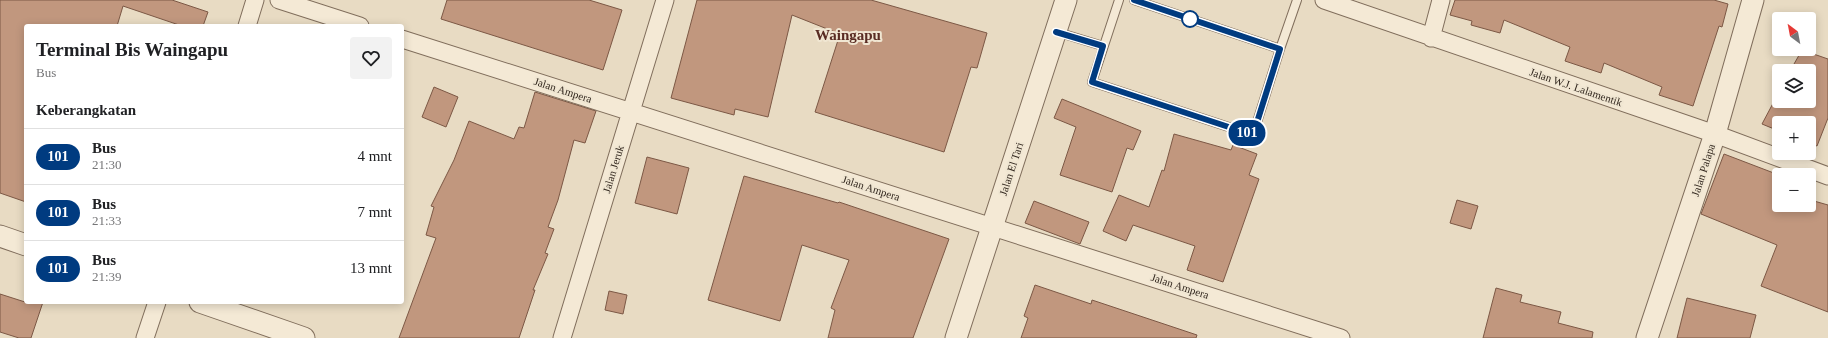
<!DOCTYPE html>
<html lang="id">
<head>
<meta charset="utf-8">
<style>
	body { margin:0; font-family:Georgia,serif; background:#f2f2f2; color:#202124; height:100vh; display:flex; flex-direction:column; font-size:15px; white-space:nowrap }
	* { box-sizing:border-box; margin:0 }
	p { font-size:13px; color:#757577 }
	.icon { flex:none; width:22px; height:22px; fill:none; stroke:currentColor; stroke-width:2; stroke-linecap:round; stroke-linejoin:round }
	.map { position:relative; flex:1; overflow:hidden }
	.panel { position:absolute; left:24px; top:24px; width:380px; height:280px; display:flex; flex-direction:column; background:#fff; border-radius:4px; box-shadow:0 2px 10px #0003 }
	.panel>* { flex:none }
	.badge { padding:0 8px; border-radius:13px; font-size:14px; line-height:26px }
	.needle { width:26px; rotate:328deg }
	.buttons { position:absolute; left:1772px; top:12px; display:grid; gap:8px }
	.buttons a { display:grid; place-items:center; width:44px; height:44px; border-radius:4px; background:#fff; box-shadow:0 2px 10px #0003; font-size:20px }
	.map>.badge { position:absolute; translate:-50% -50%; box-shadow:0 0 0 2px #fff }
	h2 { padding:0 12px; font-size:15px; line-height:36px }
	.round { display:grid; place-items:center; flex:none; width:42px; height:42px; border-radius:4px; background:#f2f2f2 }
	.summary { display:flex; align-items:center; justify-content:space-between; height:68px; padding:0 12px }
	h1 { font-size:19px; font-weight:600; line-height:30px }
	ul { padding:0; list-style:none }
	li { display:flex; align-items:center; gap:12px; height:56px; padding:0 12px; border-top:1px solid #e0e0e0 }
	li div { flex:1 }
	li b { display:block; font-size:15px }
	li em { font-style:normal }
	li .badge { min-width:44px; font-weight:700; text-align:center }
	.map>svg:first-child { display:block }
	.building { fill:#c1977e; stroke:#7c5845 }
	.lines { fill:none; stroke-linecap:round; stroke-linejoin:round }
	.service-casing { stroke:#806e5c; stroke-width:10 }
	.minor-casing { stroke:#806e5c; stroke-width:19 }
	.tertiary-casing { stroke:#806e5c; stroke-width:23 }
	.service { stroke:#f4e9d5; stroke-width:8 }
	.minor { stroke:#f4e9d5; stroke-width:17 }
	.tertiary { stroke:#f4e9d5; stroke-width:21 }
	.line-casing { stroke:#fff; stroke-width:9 }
	.line { stroke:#003b80; stroke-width:6 }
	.stop-dot { fill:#fff; stroke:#003b80; stroke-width:2 }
	.labels { text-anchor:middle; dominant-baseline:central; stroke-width:4; stroke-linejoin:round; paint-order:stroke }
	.street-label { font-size:11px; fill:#32271e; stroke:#f0e6d2 }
	.district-label { font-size:15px; font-weight:bold; fill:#592c23; stroke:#f0e6d2 }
</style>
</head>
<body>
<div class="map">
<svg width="1828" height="338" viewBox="0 0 1828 338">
	<rect width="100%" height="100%" fill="#e8dbc3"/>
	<path class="building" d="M0,0H172L208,12L203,26H182L123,6L117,26H26V202L0,193Z
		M447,0H589L622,10L603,70L441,19Z
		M697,0H871L987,33L977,68L971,67L944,152L815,112L840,34L792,15L768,117L735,109L734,115L671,98Z
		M1455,0H1714L1728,4L1722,27L1719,26L1693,106L1659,95L1662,87L1604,63L1601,73L1565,61L1570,47L1504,20L1500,33L1471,25L1472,21L1450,15Z
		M1802,50L1828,59V118L1817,146L1809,143V123H1779V131L1762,124L1779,92V101H1809V71H1790Z
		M434,87L458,97L446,127L422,117Z
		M535,92L596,111L585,143L574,140L558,200L548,227L554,229L545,253L548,254L533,290H535L519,338H399L436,238L426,235L434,207L431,206L454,160L469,121L514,139L519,127L524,128Z
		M1062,99L1141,131L1133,150L1127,148L1112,192L1060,175L1076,127L1054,118Z
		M1174,134L1231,150L1233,145L1257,154L1249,175L1259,179L1223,282L1187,270L1195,246L1133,225L1126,241L1103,231L1119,195L1149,207L1162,170L1164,171Z
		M1724,154L1779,175V205H1813L1814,201L1828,205V312L1761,286L1777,245L1701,214Z
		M647,157L689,168L677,214L635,203Z
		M744,176L838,203L839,202L949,239L913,338H828L835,310L831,308L849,260L802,245L780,321L708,300Z
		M1457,200L1478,206L1471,229L1450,223Z
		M1034,201L1089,222L1080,244L1025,223Z
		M1035,285L1091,304L1092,300L1197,335L1196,338H1021L1028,318L1024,316Z
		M1496,288L1522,295L1520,302L1561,312L1558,323L1593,332L1592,338H1483Z
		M609,291L627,295L623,314L605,310Z
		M0,294L25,302H43L31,338H19L0,332Z
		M1687,298L1756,315L1750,338H1677Z"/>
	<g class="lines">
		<g class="service-casing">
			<path id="service" d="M1119,0L1092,82L1253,135L1280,49L1134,0
				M1057,32L1103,46
				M1280,49L1297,0"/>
		</g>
		<g class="minor-casing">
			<path id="minor" d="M279,0L360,26
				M1324,0L1715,134L1828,176
				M247,26L255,0
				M1431,38L1441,0
				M402,39L1341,338
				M145,338L157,302
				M562,338L665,0"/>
		</g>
		<g class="tertiary-casing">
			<path id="tertiary" d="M0,236L26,245
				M200,302L304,338
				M956,338L1066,0
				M1647,338L1715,134L1753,0"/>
		</g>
		<use href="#service" class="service"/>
		<use href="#minor" class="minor"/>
		<use href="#tertiary" class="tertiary"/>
	</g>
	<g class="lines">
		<g class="line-casing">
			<path id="line" d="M1056,32L1103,46L1092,82L1253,135L1280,49L1134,0"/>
		</g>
		<use href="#line" class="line"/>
	</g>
	<circle class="stop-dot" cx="1190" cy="19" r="8"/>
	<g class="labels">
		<g class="street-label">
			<text transform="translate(1576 87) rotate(19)">Jalan W.J. Lalamentik</text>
			<text transform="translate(563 90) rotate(18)">Jalan Ampera</text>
			<text transform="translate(613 169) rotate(-73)">Jalan Jeruk</text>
			<text transform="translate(1011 169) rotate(-72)">Jalan El Tari</text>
			<text transform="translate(1703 170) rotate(-72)">Jalan Palapa</text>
			<text transform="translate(871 188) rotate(18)">Jalan Ampera</text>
			<text transform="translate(1180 286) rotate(18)">Jalan Ampera</text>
		</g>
		<g class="district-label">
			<text x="848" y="35">Waingapu</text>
		</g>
	</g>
</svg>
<div class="buttons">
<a><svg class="needle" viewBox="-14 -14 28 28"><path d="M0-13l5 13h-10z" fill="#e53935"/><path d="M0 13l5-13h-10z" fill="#757577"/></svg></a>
<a><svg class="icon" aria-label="layers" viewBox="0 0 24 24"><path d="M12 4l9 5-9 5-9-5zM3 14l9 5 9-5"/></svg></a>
<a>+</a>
<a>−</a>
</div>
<b class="badge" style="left:1247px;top:133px;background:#003b80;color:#fff">101</b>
<section class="panel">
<div class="summary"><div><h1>Terminal Bis Waingapu</h1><p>Bus</p></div><a class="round"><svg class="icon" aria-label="heart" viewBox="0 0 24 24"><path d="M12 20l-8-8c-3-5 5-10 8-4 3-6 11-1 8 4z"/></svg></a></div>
<h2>Keberangkatan</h2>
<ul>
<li><span class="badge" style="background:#003b80;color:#fff">101</span><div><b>Bus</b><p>21:30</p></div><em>4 mnt</em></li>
<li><span class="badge" style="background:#003b80;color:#fff">101</span><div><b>Bus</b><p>21:33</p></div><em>7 mnt</em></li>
<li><span class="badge" style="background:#003b80;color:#fff">101</span><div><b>Bus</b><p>21:39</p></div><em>13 mnt</em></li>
</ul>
</section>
</div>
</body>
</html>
